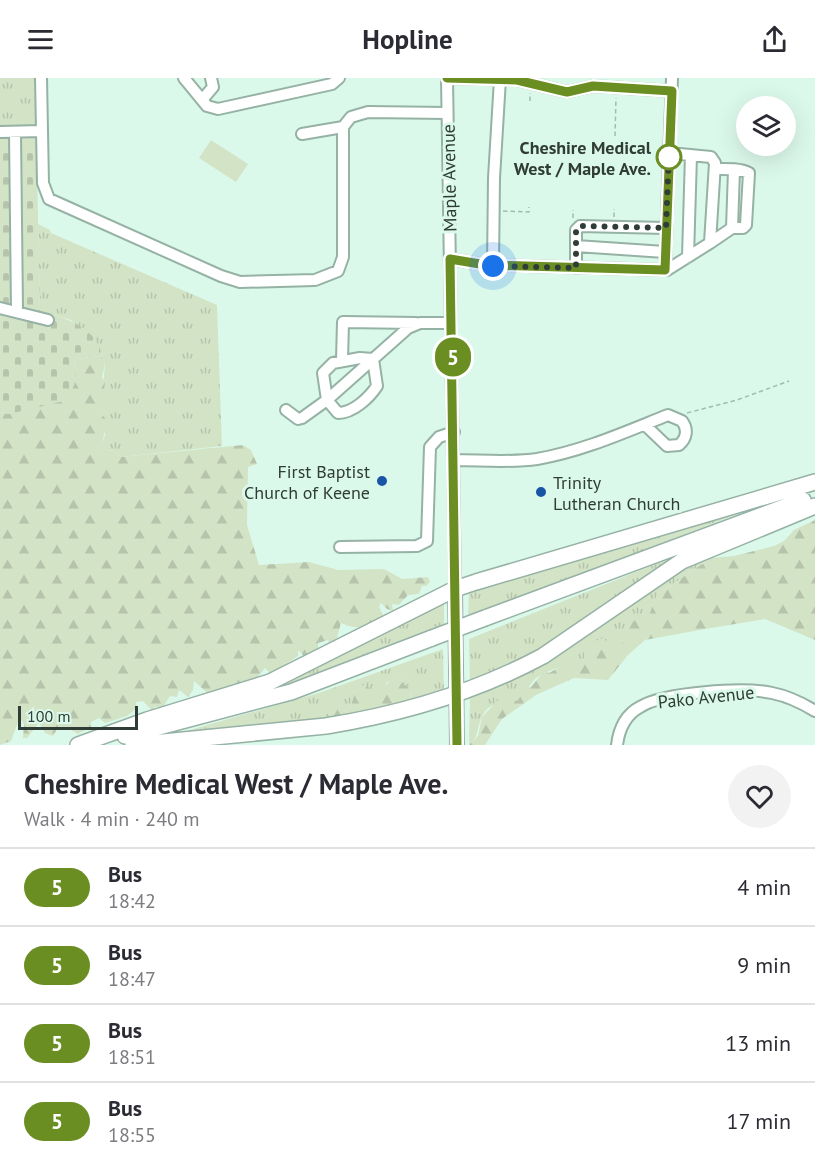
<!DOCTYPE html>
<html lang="en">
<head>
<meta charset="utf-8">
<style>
	body { margin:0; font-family:"PT Sans",sans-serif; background:#f2f2f3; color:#2b2b33; height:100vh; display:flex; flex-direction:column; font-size:22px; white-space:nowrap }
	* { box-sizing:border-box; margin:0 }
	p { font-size:20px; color:#7c7c81 }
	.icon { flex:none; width:33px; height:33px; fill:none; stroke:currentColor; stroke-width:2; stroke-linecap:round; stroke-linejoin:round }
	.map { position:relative; height:667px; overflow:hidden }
	.sheet { display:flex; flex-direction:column; background:#fff; flex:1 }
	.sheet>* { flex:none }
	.badge { padding:0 12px; border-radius:20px; font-size:21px; line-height:39px }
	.tools { position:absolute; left:736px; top:18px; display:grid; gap:12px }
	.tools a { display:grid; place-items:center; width:60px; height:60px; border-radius:50%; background:#fff; box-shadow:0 6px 24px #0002; font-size:30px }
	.scale { position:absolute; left:18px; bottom:15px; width:120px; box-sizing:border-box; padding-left:6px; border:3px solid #303c36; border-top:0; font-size:16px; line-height:21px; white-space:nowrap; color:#303c36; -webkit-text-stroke:4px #dbf9eb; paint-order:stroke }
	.you { position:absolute; width:30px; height:30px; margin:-15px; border:4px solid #fff; border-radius:50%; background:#1a73e8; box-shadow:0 0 0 9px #1a73e833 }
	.map>.badge { position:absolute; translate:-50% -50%; box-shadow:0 0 0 3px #fff }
	.round { display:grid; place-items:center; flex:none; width:63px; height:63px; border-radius:32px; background:#f2f2f3 }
	.overview { display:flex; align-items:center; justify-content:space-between; height:102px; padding:0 24px }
	h1 { font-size:28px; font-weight:700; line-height:45px }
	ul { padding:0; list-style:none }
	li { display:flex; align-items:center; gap:18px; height:78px; padding:0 24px; border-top:2px solid #e1e1e2 }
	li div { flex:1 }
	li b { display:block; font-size:22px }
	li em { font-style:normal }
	li .badge { min-width:66px; font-weight:700; text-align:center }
	header { display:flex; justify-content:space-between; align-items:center; height:78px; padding:0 24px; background:#fff; font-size:27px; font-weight:700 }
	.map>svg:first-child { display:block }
	.grass { fill:url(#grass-tufts) }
	.forest { fill:url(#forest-firs) }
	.cemetery { fill:url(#cemetery-stones) }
	.park { fill:#d3e3c6 }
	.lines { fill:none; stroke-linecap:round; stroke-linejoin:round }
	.minor-casing { stroke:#95b2a5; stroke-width:14 }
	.major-casing { stroke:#95b2a5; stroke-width:16 }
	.highway-casing { stroke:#95b2a5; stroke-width:18 }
	.path { stroke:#a3bbb0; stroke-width:1.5; stroke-dasharray:4.5 3; stroke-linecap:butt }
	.minor { stroke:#fff; stroke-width:10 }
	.major { stroke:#fff; stroke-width:14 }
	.highway { stroke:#fff; stroke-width:15 }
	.highway-bridge-casing { stroke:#95b2a5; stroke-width:18; stroke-linecap:butt }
	.highway-bridge { stroke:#fff; stroke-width:15 }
	.line-casing { stroke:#fff; stroke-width:14 }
	.line { stroke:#6b8e23; stroke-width:9 }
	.walk { stroke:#303c36; stroke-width:6; stroke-dasharray:0 10.8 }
	.stop-dot { fill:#fff; stroke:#6b8e23; stroke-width:3 }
	.poi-dot { fill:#1955a6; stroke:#dbf9eb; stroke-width:2 }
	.labels { text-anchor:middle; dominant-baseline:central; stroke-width:6; stroke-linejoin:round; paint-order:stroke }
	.stop-label { font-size:18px; font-weight:bold; fill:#303c36; stroke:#dbf9eb; text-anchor:end }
	.street-label { font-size:18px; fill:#303c36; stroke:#dbf9eb }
	.poi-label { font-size:18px; fill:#303c36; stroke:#dbf9eb; text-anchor:end }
</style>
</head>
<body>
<header><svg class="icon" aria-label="menu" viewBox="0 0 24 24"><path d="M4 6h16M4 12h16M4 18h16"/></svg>Hopline<svg class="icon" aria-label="share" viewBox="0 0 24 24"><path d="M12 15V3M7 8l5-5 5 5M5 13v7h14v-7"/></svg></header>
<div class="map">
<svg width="815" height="667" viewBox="0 0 815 667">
	<defs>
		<pattern id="grass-tufts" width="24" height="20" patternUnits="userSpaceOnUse" patternTransform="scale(1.5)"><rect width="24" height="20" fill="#d3e3c6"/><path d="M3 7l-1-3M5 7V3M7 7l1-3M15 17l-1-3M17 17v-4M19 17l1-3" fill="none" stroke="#b5c4ab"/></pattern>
		<pattern id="forest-firs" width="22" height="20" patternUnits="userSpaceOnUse" patternTransform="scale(1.5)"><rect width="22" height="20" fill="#d3e3c6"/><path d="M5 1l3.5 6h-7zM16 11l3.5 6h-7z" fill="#b5c4ab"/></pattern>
		<pattern id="cemetery-stones" width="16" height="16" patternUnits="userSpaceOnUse" patternTransform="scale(1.5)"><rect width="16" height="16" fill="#d3e3c6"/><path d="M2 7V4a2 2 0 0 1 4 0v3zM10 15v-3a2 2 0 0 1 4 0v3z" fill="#b5c4ab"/></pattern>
	</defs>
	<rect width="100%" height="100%" fill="#dbf9eb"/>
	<path class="grass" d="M0,0H37L36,47L0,49Z
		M38,146L50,152L51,155L217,227L222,368L121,379L114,373L100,371L105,357L101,336L105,286L101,274L71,242L40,233Z
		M789,416L468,540L469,510Z
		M696,470L542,572L470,606L469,561Z
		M711,476V480L657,517L649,537L617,572H586L583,584C573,584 542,594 535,601C529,607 526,616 518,622C506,630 491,619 482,639C476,650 480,658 469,667L470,616L679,491Z
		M444,523V549L344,589L242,619Z
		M443,571L444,616L412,625L411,611L403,606L399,596L375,613L356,611L350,631L344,634L329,632L330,640L176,656L319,615Z"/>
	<path class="forest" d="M102,278L105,286L102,299L105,304L101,336L107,342L101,371L114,373L121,379L243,367L251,372L257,386L248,389L247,447L259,487L309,484L338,492L384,491L402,501L428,499L430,504L426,508H422L419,516L408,517L399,527L392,526L393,533L387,531L381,525L379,529L383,537C371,549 358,553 341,545L335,567L330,568L328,562L318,565V571L311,579L303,577L298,572V578L271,596L265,590L256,601L213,620L194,603L193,612L188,619L179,612L177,619L170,618L163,629H154V635L143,623L136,624L137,630L127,638L105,645L99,640L91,644V649L78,656L69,651H57L53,658L45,655L39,645L27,660H23L24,647L20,639L11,663L0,667V334L9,336L76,302L74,281Z
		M815,442V562L765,541L705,551L645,562L628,577L608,602L574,600L536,617L502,641L485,667H469L478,658L482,639L500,620H513L517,623L521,618L519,610L531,609L544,593L549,595L574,581L583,584L586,572L600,560L611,565L617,572L623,564L621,552L645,535L649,537L657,517L711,480L734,478L774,468L784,463L794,452Z
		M399,596L403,606L411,610L412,625L330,640L329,632L334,626L340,624L344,634L350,631L356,611L364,607L375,613L378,604L387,606L393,598Z"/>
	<path class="cemetery" d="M36,47L40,233C65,240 96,248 102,278L74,281L76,302L68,322L9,336L0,334V49Z"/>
	<path class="park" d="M211,62L248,86L236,104L199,80Z"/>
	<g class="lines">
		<g class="minor-casing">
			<path id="minor" d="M41,0L43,105L49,121L221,198L240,204L315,202L338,193L343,179V49
				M184,0L207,28L218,31L332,6L339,0
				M447,0L455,511
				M447,0L517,2L567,14L593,8L672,13
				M202,22L213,9L211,0
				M0,54L42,53
				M15,54L17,232
				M302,56L343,49L351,39L368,34L447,35
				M715,91C725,91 739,90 749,95L746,147L743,150H732L734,92
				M710,165L732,150
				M576,168L665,174
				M688,179L691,77
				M450,181L486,187L667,192L710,165L715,85L711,79L669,75
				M493,188L494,100L500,1
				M576,190V152L580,148L666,150
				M665,192L672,0
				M0,230L48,242
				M360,280L373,281L377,308C369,320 353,335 338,335L327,322L323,295L333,285Z
				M342,282L343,244L416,245
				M286,332L298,341L302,340L327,322L408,250L420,245H451
				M454,382C481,382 510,385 537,381C583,373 625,354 668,337L682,343C688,351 687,360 679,367L667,368L645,347
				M340,469L417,468L427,463L430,369L439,359L454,354
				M617,667C619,651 625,637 640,629C664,614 744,609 772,615C787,618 802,625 815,633"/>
		</g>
		<g class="major-casing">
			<path id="major" d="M455,511L457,667"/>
		</g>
		<g class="highway-casing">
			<path id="highway" d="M485,540L803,422
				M125,658L291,614L432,560
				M78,667L147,642L270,604L455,511L476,504L815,404
				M133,667L326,648C401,636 476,614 543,578L682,483L815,428"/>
		</g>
		<path class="path" d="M530,23V15
			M615,58L616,20
			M503,133L529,134V129
			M614,139V131
			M573,140V132
			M687,335L737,322L789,303"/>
		<use href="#minor" class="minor"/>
		<use href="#major" class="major"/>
		<use href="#highway" class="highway"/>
		<g class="highway-bridge-casing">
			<path id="highway-bridge" d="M432,560L485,540"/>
		</g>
		<use href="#highway-bridge" class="highway-bridge"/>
	</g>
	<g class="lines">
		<g class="line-casing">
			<path id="line" d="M447,0L517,2L567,14L593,8L672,13L665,192L486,187L450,181L457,667"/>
		</g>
		<use href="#line" class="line"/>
		<path class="walk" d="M493,188L576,190V152L580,148L666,150L669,75V79"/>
	</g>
	<circle class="stop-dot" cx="669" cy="79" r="12"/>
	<g class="poi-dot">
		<circle cx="382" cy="403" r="6"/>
		<circle cx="541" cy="414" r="6"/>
	</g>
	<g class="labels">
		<g class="stop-label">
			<text x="651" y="69">Cheshire Medical<tspan x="651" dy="21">West / Maple Ave.</tspan></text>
		</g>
		<g class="street-label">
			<text transform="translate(449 100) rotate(-91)">Maple Avenue</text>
			<text transform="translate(706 619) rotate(-6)">Pako Avenue</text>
		</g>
		<g class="poi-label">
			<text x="370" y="393">First Baptist<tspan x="370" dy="21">Church of Keene</tspan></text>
			<text x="553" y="404" text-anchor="start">Trinity<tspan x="553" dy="21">Lutheran Church</tspan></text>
		</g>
	</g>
</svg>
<div class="tools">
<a><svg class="icon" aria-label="layers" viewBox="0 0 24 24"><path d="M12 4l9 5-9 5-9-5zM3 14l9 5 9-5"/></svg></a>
</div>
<div class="scale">100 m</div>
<div class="you" style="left:493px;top:188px"></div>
<b class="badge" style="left:453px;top:279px;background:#6b8e23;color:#fff">5</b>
</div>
<section class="sheet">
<div class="overview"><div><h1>Cheshire Medical West / Maple Ave.</h1><p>Walk · 4 min · 240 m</p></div><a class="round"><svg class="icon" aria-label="heart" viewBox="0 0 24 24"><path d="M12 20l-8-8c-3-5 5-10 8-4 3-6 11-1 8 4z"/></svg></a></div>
<ul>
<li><span class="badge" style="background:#6b8e23;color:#fff">5</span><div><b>Bus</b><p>18:42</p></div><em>4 min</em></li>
<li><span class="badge" style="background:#6b8e23;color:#fff">5</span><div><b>Bus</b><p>18:47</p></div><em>9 min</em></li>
<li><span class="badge" style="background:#6b8e23;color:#fff">5</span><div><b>Bus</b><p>18:51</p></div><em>13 min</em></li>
<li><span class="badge" style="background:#6b8e23;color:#fff">5</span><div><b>Bus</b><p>18:55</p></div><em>17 min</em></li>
</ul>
</section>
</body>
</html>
